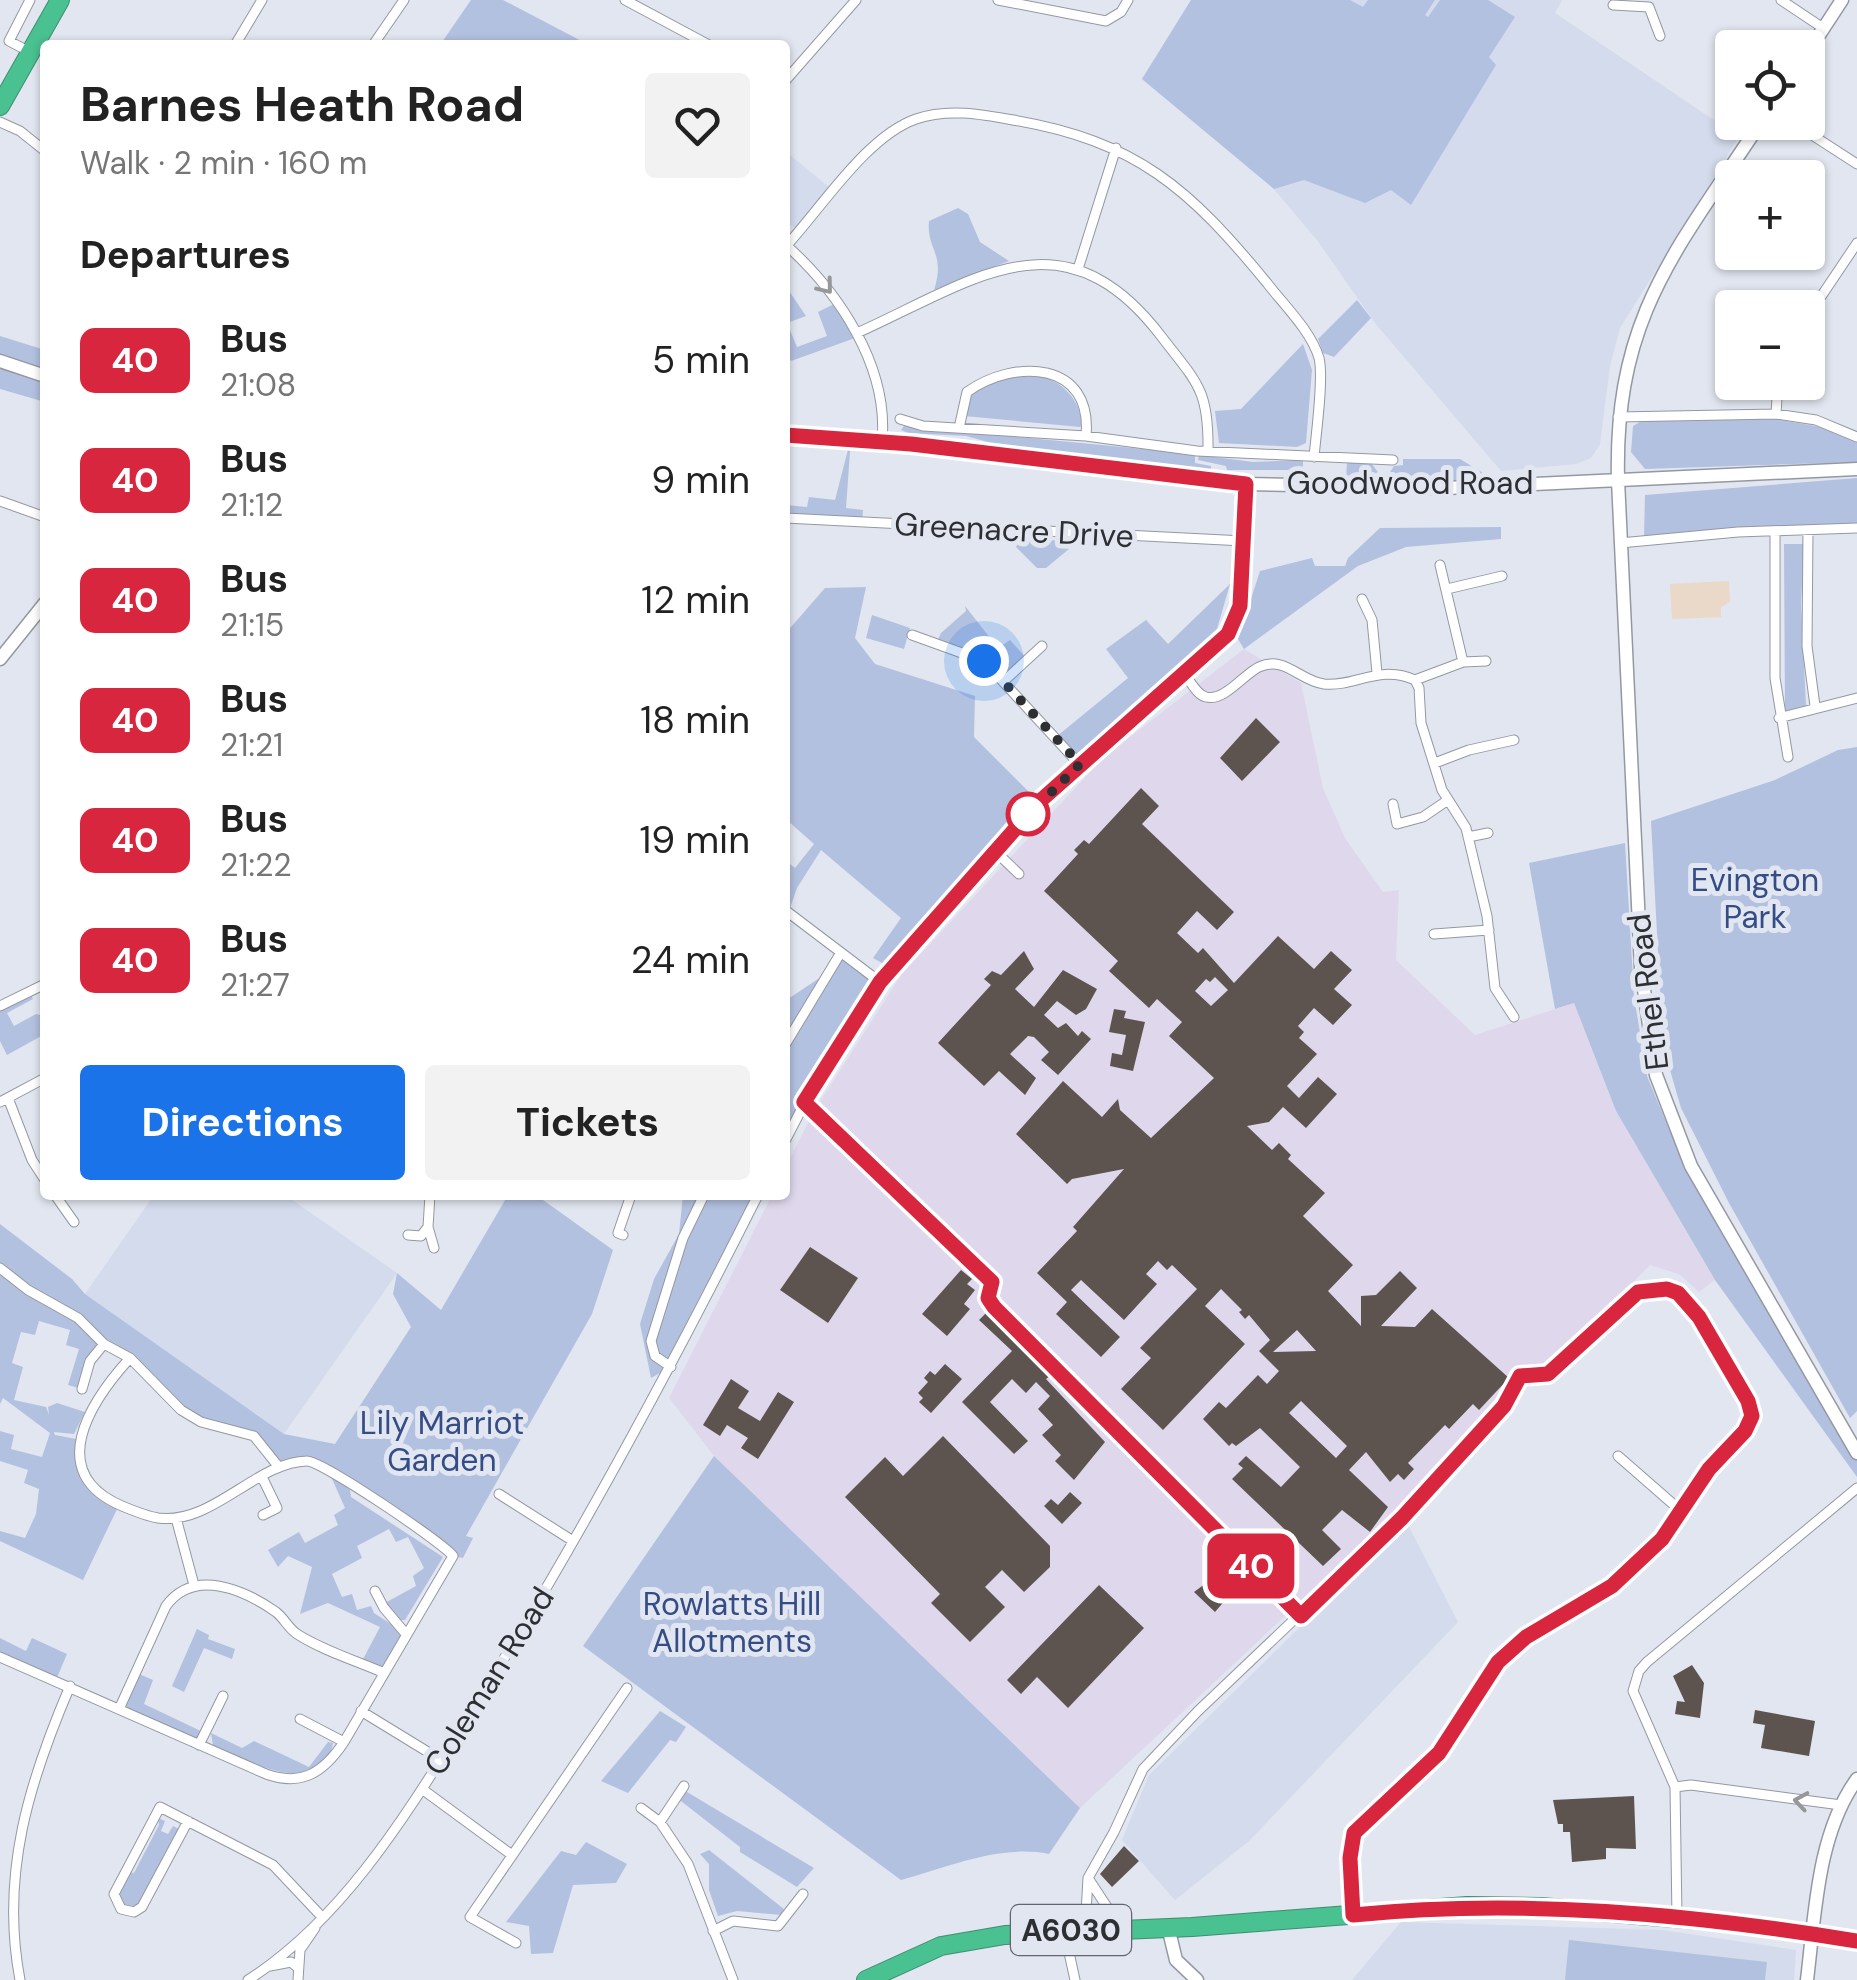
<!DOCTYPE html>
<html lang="en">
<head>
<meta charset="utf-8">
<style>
	body { margin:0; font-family:"DM Sans",sans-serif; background:#f2f2f2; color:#222; height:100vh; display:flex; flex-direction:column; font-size:38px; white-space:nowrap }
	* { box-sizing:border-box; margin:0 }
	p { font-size:32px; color:#767676 }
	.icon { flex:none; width:55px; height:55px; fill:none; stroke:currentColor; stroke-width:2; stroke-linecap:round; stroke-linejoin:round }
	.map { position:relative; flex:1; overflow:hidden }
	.sheet { position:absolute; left:40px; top:40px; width:750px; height:1160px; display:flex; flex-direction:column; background:#fff; border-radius:10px; box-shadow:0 2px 8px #0004 }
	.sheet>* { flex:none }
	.badge { padding:0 20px; border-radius:15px; font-size:35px; line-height:65px }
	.buttons { position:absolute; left:1715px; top:30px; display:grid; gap:20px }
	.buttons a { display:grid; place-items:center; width:110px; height:110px; border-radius:10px; background:#fff; box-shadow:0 2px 8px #0004; font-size:50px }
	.you { position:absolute; width:50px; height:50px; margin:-25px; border:8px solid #fff; border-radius:50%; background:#1a73e8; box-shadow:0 0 0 15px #1a73e833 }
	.map>.badge { position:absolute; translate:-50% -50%; box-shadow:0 0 0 5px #fff }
	h2 { padding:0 40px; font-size:38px; line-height:90px }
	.round { display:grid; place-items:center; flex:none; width:105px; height:105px; border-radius:10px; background:#f2f2f2 }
	.head { display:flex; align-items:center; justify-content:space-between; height:170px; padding:0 40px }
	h1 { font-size:48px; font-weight:700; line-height:75px }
	.cta { display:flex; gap:20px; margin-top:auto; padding:20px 40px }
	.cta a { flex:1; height:115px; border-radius:10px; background:#1a73e8; color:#fff; font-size:40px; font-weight:700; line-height:115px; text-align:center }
	.cta a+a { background:#f2f2f2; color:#222 }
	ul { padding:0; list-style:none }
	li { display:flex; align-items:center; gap:30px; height:120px; padding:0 40px }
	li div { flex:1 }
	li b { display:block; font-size:38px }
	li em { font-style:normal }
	li .badge { min-width:110px; font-weight:700; text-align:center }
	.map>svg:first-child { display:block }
	.built { fill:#d3dbec }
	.industrial { fill:#ead8c8 }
	.medical { fill:#dfd8ed }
	.green { fill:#b3c1e0 }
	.building { fill:#5e544f; fill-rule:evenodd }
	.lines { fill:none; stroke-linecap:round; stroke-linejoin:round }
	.street-casing { stroke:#9498a2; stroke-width:11 }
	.secondary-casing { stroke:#9498a2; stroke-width:15 }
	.highway-casing { stroke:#3f8e6f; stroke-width:20 }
	.street { stroke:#fff; stroke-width:9 }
	.secondary { stroke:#fff; stroke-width:12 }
	.highway { stroke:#49c190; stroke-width:18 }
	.oneway { stroke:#969799 }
	.line-casing { stroke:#fff; stroke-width:22 }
	.line { stroke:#d7263d; stroke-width:15 }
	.walk { stroke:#2d2f33; stroke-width:10; stroke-dasharray:0 18 }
	.stop-dot { fill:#fff; stroke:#d7263d; stroke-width:5 }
	.labels { text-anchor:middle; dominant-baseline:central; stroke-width:10; stroke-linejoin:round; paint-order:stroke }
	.shield { fill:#e1e6f0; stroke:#63666c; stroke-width:2.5 }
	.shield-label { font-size:30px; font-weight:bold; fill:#2d2f33 }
	.street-label { font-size:32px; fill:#2d2f33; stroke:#e1e6f0 }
	.park-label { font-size:32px; fill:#354d86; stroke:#e1e6f0 }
</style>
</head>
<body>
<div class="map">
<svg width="1857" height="1980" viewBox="0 0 1857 1980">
	<rect width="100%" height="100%" fill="#e1e6f0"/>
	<path class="built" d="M1191,0H1562L1555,13L1739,137L1620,328L1610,366L1600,444L1591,458L1576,464L1501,471L1375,323L1317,240L1274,189L1142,79Z
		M785,151L829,187L795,228L785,221Z
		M154,1195H285L397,1273L284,1434L85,1294Z
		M1408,1525L1458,1622L1249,1841L1175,1900L1122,1840L1149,1775L1402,1527Z
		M1401,1922L1662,1930L1796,1950L1794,1980H1352Z"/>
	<path class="industrial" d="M1729,581L1730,602L1721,607V617L1672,619L1670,584Z"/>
	<path class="medical" d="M1244,649L1301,683L1323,788L1345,838L1383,892L1399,890L1396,960L1475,1035L1574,1003L1616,1111L1715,1280L1699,1292L1679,1274L1650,1265L1534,1383H1518L1426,1484L1080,1808L714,1456L669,1398L772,1195H785V1168L814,1111L901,975L1104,757Z"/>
	<path class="green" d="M471,0H503L589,45H440Z
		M1191,0H1350L1363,7L1368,0H1435L1425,15L1428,17L1440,0H1488L1515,17L1489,57L1496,65L1411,205L1391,190L1365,203L1304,180L1274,189L1142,79Z
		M958,208L968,214L980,242L1009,261L934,290C946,253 926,249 929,221Z
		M785,285L806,316L787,323L797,347L827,336L818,312L838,302L858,337L791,361L785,352Z
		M1357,300L1371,318L1334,357L1323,353L1318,339Z
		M0,336L45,350V402L0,389Z
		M1303,344L1312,370L1306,443L1297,447L1219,443L1215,411L1241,409Z
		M1031,373C1060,380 1076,393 1083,423L1080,427L964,416L969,394L995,381Z
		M1775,419L1827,428L1857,442V462L1645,469L1631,452L1633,426L1643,420Z
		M904,426L1195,454V463L1211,466V474L1035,455L966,436L908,433L901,430Z
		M851,438L846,508L863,510L862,522L785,518V505L807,507L809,497L835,500Z
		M1199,455L1253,462L1303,460V470H1227L1226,466L1198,460Z
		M1403,459H1460L1496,481L1346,480L1347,462L1372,464L1380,475H1388L1394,466L1403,465Z
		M1857,478V523L1644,536L1645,495Z
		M1501,527V539L1406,547L1358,566L1244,649L1238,639L1260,571L1312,558L1315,566H1345L1348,558L1380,528Z
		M1020,539L1069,541V549L1046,568H1037L1016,547Z
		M1784,544H1804L1801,603L1806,706L1785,713Z
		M1230,584L1217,629L1224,635L1080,765L1056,737L1128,678L1106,649L1146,620L1168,644Z
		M866,587L855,638L875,664L975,696L974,737L1039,802L891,968L873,958L901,918L821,850L797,888L789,911L785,910V860L795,868L814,844L788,821L785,823V634L825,588Z
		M965,606L998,648L1010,640L1027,659L1005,680L984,661L936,644L941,633L966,611Z
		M872,615L910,628L904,649L866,638Z
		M1857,747V1411L1850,1418L1729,1203L1681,1108L1663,1046L1651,821L1775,780L1838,750Z
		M1625,843L1634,996L1647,1076L1688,1175L1857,1453V1477L1715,1280L1616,1111L1574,1003L1555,1009L1529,863Z
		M840,954L880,982L785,1141V1001L830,971Z
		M30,992L33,999L7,1013L14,1026L36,1014L45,1016V1034L7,1055L0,1041V1006Z
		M508,1195H536L613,1250L592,1314L466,1536L473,1538L463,1558L453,1556L320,1464L278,1466L254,1436L181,1410L130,1358L103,1344L95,1354L82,1389L68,1385L79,1349L66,1345L70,1330L39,1321L35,1335L21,1332L12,1363L23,1367L14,1400L46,1407L49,1415L48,1407L57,1403L85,1412L74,1434L54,1432L55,1435L82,1440L83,1477L119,1505L83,1580L0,1541V1531L25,1538L36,1514L39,1489L24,1483L28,1470L0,1461V1431L14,1435L11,1449L42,1457L50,1433L3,1398L0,1404V1224L72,1279L85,1294L284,1434L335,1444L411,1327L393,1294L397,1273L441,1310Z
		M683,1195H758L671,1367L651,1378L640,1324L654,1279L679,1234Z
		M714,1456L1080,1808L1049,1854C1000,1844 948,1867 901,1880L583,1646Z
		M329,1472L350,1490L351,1497L443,1557L405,1620H398L383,1604L416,1586L413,1576L424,1568L408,1537L396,1542L389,1529L357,1546L362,1558L332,1574L342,1597L352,1594L357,1610L371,1606L374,1613L406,1634L382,1671L361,1663L380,1627L328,1603L300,1614L312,1567L288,1556L278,1567L268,1550L299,1532L305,1543L338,1525L334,1515L345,1508Z
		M197,1629L209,1635L208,1639L235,1649L232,1659L204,1648L184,1692L172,1686Z
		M0,1638L26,1651L32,1638L67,1654L56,1680L0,1657Z
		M139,1674L153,1680L144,1704L205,1733L199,1745L120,1707Z
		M660,1711L686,1727L676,1742L670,1740L628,1793L601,1781Z
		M211,1733L242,1748L254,1741L309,1767L328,1742L333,1743C323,1803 243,1759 213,1745Z
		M682,1789L814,1868L797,1887L740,1852V1847L677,1798Z
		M158,1818L165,1821L161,1831L168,1834L173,1826L179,1829L139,1905L124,1907L118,1894L130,1872L134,1873L159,1825Z
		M586,1842L627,1864L616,1883L573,1885L553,1953L531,1954L529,1926L506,1922L561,1851L576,1855Z
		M709,1850L784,1909L781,1915L737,1911L718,1916L709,1890V1864L700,1854Z
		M1569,1940L1767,1962L1765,1980H1565Z"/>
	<path class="building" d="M1256,718L1280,742L1242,781L1220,758Z
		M1141,788L1159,806L1142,824L1234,912L1217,930L1197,911L1177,933L1198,953L1203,948L1234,983L1278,936L1314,969L1331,951L1352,970L1334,989L1352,1005L1333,1025L1314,1008L1298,1026L1304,1032L1299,1038L1317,1054L1287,1086L1299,1098L1318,1077L1337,1094L1306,1128L1283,1107L1269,1122L1247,1126L1272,1150L1279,1143L1291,1155L1288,1159L1325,1193L1303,1216L1353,1265L1328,1291L1361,1326V1296L1376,1295L1400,1271L1417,1288L1381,1326L1415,1327L1432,1309L1509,1378L1479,1410L1473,1404L1449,1429L1445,1425L1408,1463L1414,1469L1404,1480L1398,1474L1390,1482L1366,1452L1349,1470L1388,1507L1370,1532L1342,1510L1322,1530L1341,1549L1323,1566L1232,1479L1243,1468L1238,1464L1246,1456L1281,1487L1300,1467L1260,1428L1236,1446L1232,1443L1229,1446L1203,1419L1219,1402L1226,1408L1258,1375L1267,1384L1279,1371L1259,1351L1270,1340L1249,1315L1245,1319L1239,1312L1242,1310L1221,1289L1205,1306L1245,1344L1163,1430L1121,1389L1151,1358L1140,1348L1197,1289L1172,1265L1167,1270L1158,1261L1146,1274L1157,1284L1124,1320L1081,1280L1071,1290L1120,1337L1101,1357L1056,1314L1067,1302L1037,1273L1077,1231L1073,1227L1124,1169L1072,1179L1067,1184L1016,1134L1063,1081L1102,1117L1118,1099L1120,1110L1151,1138L1214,1078L1169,1036L1182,1022L1157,999L1149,1008L1109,971L1118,961L1044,891L1078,854L1074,850L1084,840L1089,844ZM1215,977L1228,990L1211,1006L1195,991L1206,979L1210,982ZM1297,1330L1316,1351L1273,1352ZM1301,1401L1347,1446L1336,1458L1289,1413Z
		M1024,951L1034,969L1015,989L1034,1007L1063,970L1097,989L1086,1009L1076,1015L1057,1001L1044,1015L1058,1028L1066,1023L1078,1036L1082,1031L1091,1039L1058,1075L1041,1060L1049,1052L1034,1037L1028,1036L1010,1054L1036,1078L1025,1095L999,1071L984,1086L938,1043L991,985L984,979L992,971L1001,975Z
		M1114,1009L1126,1011L1124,1018L1145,1022L1133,1071L1110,1066L1112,1053L1122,1055L1126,1035L1109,1032Z
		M810,1247L858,1278L828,1323L780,1290Z
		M961,1270L972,1279L967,1284L975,1290L964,1304L970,1309L947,1336L922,1314Z
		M986,1313L1050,1376L1046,1379L1105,1442L1074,1480L1055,1461L1061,1455L1042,1435L1053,1425L1038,1409L1050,1396L1036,1382L1026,1393L1012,1379L990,1402L1028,1441L1014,1454L962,1402L1012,1351L979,1320Z
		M945,1364L962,1379L931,1413L919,1402L923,1398L918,1393L928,1382L924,1378L930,1371L935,1375Z
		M731,1379L749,1391L738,1408L760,1421L778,1392L794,1402L758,1459L741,1448L748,1438L727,1425L720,1436L703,1425Z
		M943,1436L1050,1546V1567L1024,1592L1002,1570L985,1587L1005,1607L970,1642L931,1603L940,1594L845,1497L885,1457L903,1476Z
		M1070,1492L1082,1503L1062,1524L1044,1506L1051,1499L1058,1505Z
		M1229,1566L1240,1583L1215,1612L1194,1592Z
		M1099,1585L1144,1628L1068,1708L1037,1677L1021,1694L1007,1680Z
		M1692,1665L1704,1683L1700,1718L1675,1714L1677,1701L1685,1702L1673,1676Z
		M1755,1710L1815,1721L1809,1756L1761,1748L1765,1725L1753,1723Z
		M1634,1796L1636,1849L1606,1848V1859L1572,1862L1570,1832H1563V1824H1558L1553,1800Z
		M1124,1846L1139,1861L1112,1887L1100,1874Z"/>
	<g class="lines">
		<g class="street-casing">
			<path id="street" d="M625,0L709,45
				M998,0L1106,21L1121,12L1128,0
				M1781,0L1823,28
				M1613,5L1649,7L1660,36
				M235,45L262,0
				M373,45L404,0
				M30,52L9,41L30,0
				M785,81L856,0
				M0,122L20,131L45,151
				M1792,122L1857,164
				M785,244C838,291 889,366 882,441
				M787,245C822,207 867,136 916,119C947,108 981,114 1013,120C1137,141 1190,189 1267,283C1284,305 1311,331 1319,358C1324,378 1316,434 1314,457
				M1078,269L1116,148
				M1808,316L1857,243
				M857,333C973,281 1063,208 1161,336C1197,383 1209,389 1208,451
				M1776,414L1778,382
				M1618,417L1776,414L1816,420L1857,437
				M900,419L923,426L1086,436L1197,451L1393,460
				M959,428L967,392C1015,358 1093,361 1086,436
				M0,501L45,517
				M785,518L1244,541
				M1808,530L1807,646L1815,706
				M1775,531V678L1788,757
				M1620,543L1738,532L1857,528
				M1447,589L1502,576
				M1362,599L1372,620L1377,673
				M912,635L984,661L1080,765
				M1463,662L1486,661
				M1185,675C1191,682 1197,695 1206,697C1224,702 1244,674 1259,667C1284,655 1300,681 1324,684C1356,687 1379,664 1415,680L1419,688L1421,723L1442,790L1466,828L1487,916L1495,988L1514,1017
				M1005,680L1042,646
				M1415,680L1463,662L1440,565
				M1779,718L1857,698
				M1435,763L1469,750L1514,740
				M1393,804L1397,824L1423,817L1448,800
				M1468,837L1488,833
				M995,851L1019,874
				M785,910L880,982
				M1434,934L1489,930
				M0,1006L45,984
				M785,1045L840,954
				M8,1098L32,1160L45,1180
				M0,1102L45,1078
				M805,1102L993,1282
				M785,1141C848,1014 940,901 1040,801C1099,742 1169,694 1228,634L1240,606L1246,484
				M55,1195L74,1222
				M430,1195L428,1227L434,1248
				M408,1235L421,1236L428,1227
				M623,1235L618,1233L631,1195
				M0,1268L28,1290L78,1318L104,1344L130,1358L181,1410L201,1422L254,1436L278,1466
				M671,1367L655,1356L651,1341L683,1238L704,1195
				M82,1389L90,1361L104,1344
				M1618,1456L1681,1511
				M263,1479L277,1508L263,1515
				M499,1494L573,1541
				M176,1518L194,1585
				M375,1591L384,1608L406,1634
				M0,1657L266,1774C302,1787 324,1772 344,1742L453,1556C442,1542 322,1461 307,1461C256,1462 213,1525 158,1518C146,1516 134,1511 122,1506C44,1473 90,1402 130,1358
				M120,1707L166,1606C194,1568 243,1589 276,1612C284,1618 288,1628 297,1634C322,1650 354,1660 382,1672
				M361,1711L441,1760
				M300,1719L344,1742
				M199,1745L223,1696
				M684,1786L660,1822L688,1864L733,1980
				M1675,1787L1691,1785L1841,1805
				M422,1789L512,1855
				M641,1808L660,1822
				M188,1821L142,1907L134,1912L121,1909L114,1894L160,1807L273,1865L322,1917
				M1088,1878L1109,1910V1930
				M1677,1918L1675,1787L1633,1691L1639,1671L1647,1662L1857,1488
				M1085,1930L1088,1878L1114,1832L1143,1769L1198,1711L1402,1517L1504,1406L1520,1375H1548L1638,1292L1667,1289L1677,1293L1699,1317L1748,1401C1755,1433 1727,1447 1709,1469C1673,1510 1660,1552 1612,1586C1575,1612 1529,1627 1498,1662C1474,1691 1462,1730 1435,1757C1417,1774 1361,1819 1353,1837C1344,1858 1352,1891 1353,1913
				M713,1931L733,1921L778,1926L803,1894
				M1065,1934L1075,1980
				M516,1943L470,1917L627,1688
				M270,1966L291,1962L297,1967
				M20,1980C0,1875 29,1782 70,1686
				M248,1980C347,1917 412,1805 474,1707C578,1542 670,1370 758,1195
				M298,1980L300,1950L315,1928"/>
		</g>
		<g class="secondary-casing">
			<path id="secondary" d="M1808,52L1842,0
				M1761,122C1676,251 1614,317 1618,480L1641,968L1656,1075L1691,1166L1857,1453
				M0,361L45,376
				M785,435L911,443L1246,484L1446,488L1857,469
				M0,659L45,603
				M1168,1927L1176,1960L1197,1980
				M1807,1980C1815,1915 1817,1834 1857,1779"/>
		</g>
		<g class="highway-casing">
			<path id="highway" d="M0,106L60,0
				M866,1980L941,1946L1005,1935L1192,1927L1467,1906L1541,1907L1735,1923L1857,1941"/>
		</g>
		<use href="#street" class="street"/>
		<use href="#secondary" class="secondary"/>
		<use href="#highway" class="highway"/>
	</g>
	<defs><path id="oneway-chevron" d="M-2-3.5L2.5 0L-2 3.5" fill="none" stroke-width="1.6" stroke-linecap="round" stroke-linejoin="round" transform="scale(2.5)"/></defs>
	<g class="oneway">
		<use href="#oneway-chevron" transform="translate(826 287) rotate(51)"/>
		<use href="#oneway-chevron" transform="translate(1801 1801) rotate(-171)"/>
	</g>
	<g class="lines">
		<g class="line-casing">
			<path id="line" d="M785,435L911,444L1246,484L1240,606L1228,634L1039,802L880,982L804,1102L992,1282L988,1298L994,1307L1301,1616L1402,1518L1504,1406L1520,1376L1548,1374L1638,1292L1667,1289L1678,1293L1699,1317L1748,1401L1752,1416L1745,1431L1709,1469L1662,1539L1612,1586L1526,1637L1498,1662L1439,1753L1354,1833L1350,1858L1353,1915C1521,1898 1691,1914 1857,1941"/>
		</g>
		<use href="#line" class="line"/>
		<path class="walk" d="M984,661L1080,764L1018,825L1028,814"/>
	</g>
	<circle class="stop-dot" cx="1028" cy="814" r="20"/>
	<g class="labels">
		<rect class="shield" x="1011" y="1905" width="120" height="50" rx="8"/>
		<g class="shield-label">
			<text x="1071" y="1930">A6030</text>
		</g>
		<g class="street-label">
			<text x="1410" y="483">Goodwood Road</text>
			<text transform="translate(1014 530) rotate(3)">Greenacre Drive</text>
			<text transform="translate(1648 992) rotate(-97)">Ethel Road</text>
			<text transform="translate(489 1681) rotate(-58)">Coleman Road</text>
		</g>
		<g class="park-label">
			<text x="1755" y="880">Evington<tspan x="1755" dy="37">Park</tspan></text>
			<text x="442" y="1423">Lily Marriot<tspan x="442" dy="37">Garden</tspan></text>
			<text x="732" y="1604">Rowlatts Hill<tspan x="732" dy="37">Allotments</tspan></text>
		</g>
	</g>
</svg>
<div class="buttons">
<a><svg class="icon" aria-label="locate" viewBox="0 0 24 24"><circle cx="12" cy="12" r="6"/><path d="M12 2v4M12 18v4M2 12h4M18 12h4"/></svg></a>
<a>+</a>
<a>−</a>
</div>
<div class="you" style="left:984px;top:661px"></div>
<b class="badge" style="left:1251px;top:1566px;background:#d7263d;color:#fff">40</b>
<section class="sheet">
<div class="head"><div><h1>Barnes Heath Road</h1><p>Walk · 2 min · 160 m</p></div><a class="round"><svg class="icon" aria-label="heart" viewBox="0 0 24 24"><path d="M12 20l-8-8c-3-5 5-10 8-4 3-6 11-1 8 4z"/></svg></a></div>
<h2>Departures</h2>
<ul>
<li><span class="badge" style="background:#d7263d;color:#fff">40</span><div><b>Bus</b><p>21:08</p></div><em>5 min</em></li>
<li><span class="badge" style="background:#d7263d;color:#fff">40</span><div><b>Bus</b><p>21:12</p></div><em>9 min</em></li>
<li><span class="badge" style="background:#d7263d;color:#fff">40</span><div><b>Bus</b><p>21:15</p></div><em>12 min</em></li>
<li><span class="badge" style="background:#d7263d;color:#fff">40</span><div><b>Bus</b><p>21:21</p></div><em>18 min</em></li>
<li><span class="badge" style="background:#d7263d;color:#fff">40</span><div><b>Bus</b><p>21:22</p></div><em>19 min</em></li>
<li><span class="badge" style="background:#d7263d;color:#fff">40</span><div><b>Bus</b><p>21:27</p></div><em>24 min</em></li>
</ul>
<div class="cta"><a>Directions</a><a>Tickets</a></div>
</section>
</div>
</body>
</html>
